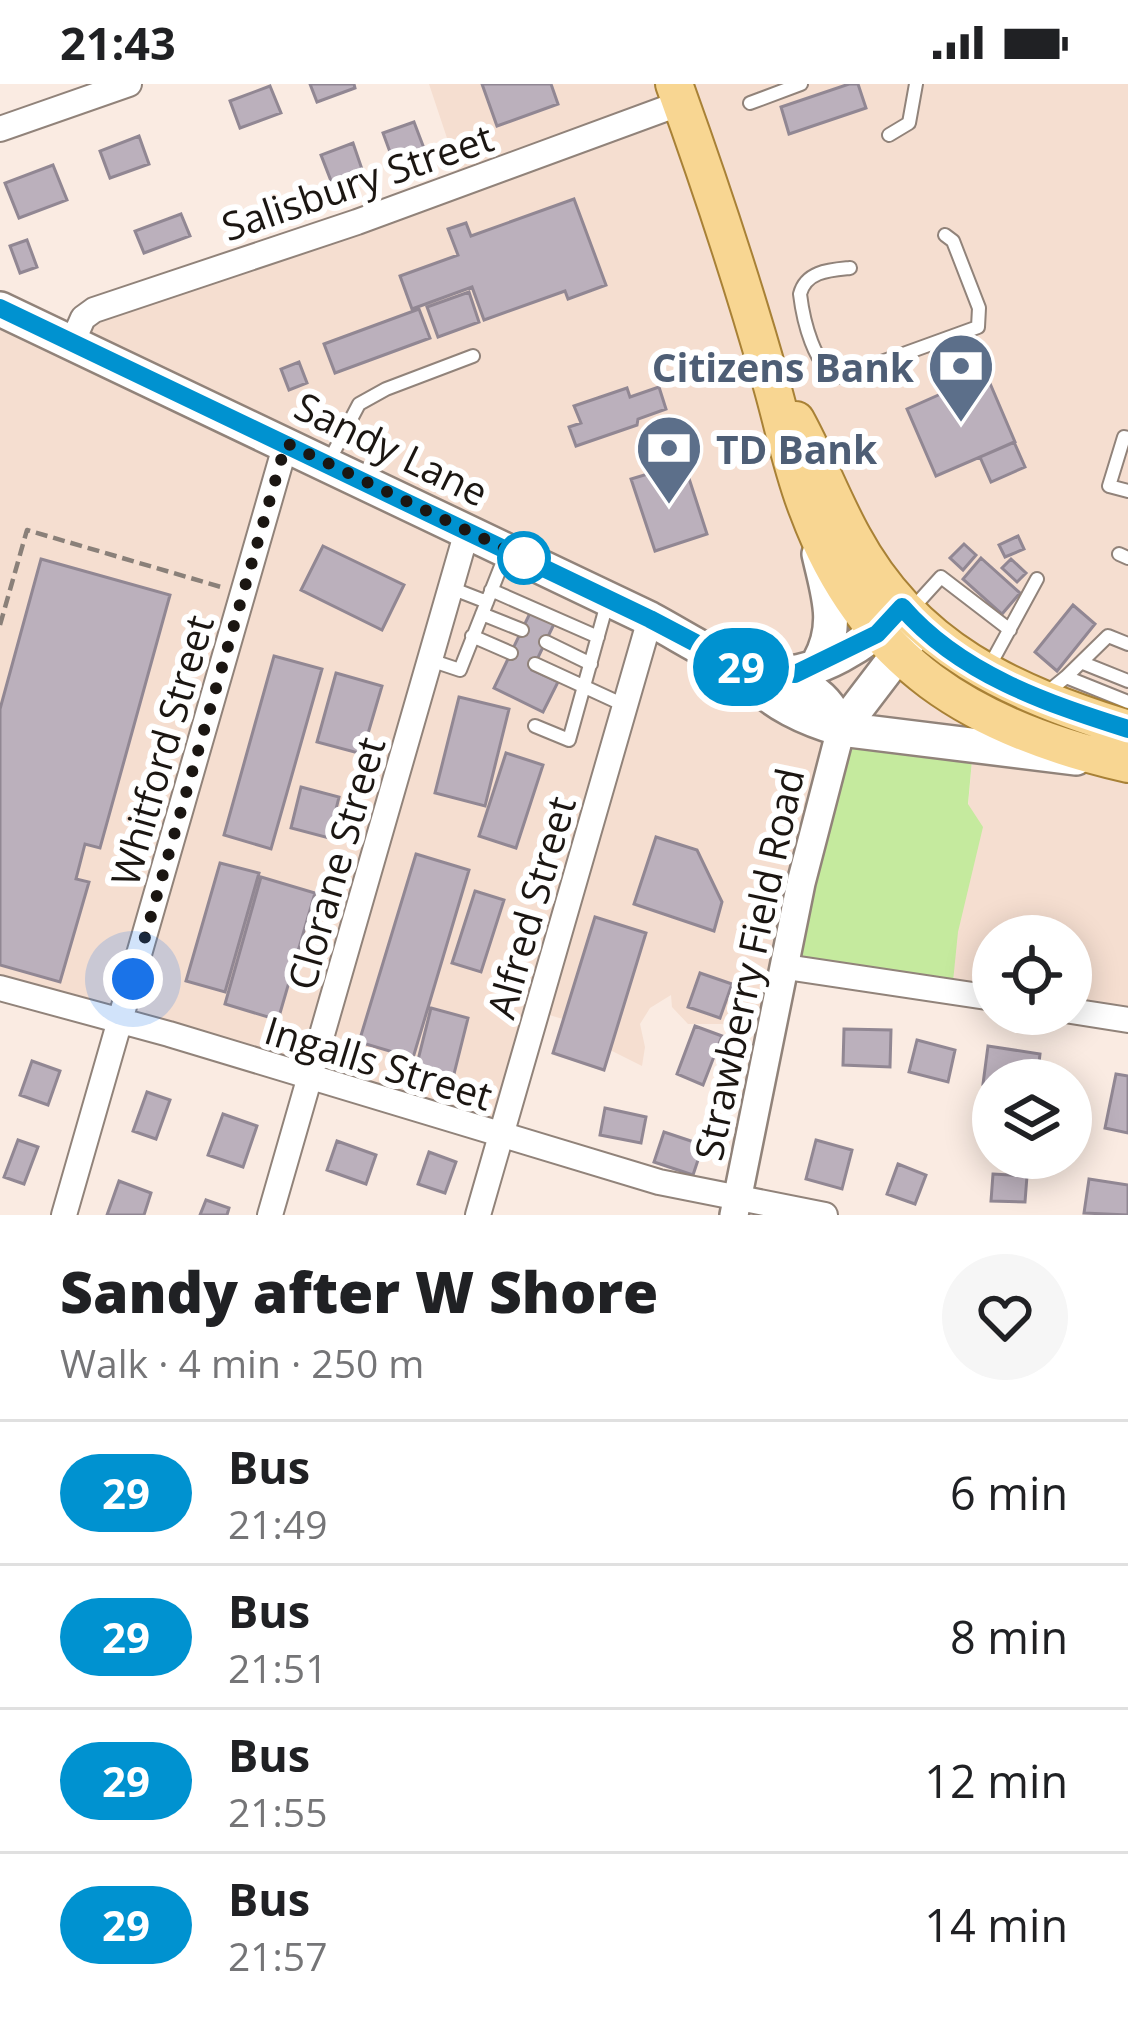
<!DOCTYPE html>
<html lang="en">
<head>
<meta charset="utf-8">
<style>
	body { margin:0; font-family:"Open Sans",sans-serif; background:#f6f6f6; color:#202124; height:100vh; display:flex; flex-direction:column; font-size:45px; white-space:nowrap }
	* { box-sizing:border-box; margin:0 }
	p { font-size:39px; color:#757577 }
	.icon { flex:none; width:66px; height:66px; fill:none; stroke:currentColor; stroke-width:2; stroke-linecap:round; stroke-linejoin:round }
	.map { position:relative; height:1131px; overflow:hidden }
	.side { display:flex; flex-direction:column; background:#fff; flex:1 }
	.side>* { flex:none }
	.badge { padding:0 24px; border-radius:39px; font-size:42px; line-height:78px }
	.controls { position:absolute; left:972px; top:831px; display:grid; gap:24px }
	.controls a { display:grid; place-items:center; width:120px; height:120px; border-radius:50%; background:#fff; box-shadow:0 6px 30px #0003; font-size:60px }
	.you { position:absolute; width:60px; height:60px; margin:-30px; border:9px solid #fff; border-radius:50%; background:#1a73e8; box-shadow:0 0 0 18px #1a73e833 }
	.map>.badge { position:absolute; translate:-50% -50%; box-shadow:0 0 0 6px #fff }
	.round { display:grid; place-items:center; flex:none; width:126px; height:126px; border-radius:63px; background:#f6f6f6 }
	.head { display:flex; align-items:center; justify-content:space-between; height:204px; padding:0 60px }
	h1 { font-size:57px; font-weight:800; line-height:90px }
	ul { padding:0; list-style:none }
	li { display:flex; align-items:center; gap:36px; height:144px; padding:0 60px; border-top:3px solid #e0e0e0 }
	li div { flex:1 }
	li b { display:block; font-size:45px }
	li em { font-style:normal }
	li .badge { min-width:132px; font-weight:700; text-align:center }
	.status { display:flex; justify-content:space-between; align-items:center; height:84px; padding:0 60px; background:#fff; direction:ltr }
	.status svg { height:33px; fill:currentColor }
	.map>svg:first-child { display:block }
	.built { fill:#f5ded0 }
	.green { fill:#c5ea9e }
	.building { fill:#bbb0bc; stroke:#918793; stroke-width:3 }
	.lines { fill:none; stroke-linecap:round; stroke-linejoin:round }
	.service-casing { stroke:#91837a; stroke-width:16 }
	.minor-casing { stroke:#91837a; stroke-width:28 }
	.tertiary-casing { stroke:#91837a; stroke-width:32 }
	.secondary-casing { stroke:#91837a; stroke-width:38 }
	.primary-casing { stroke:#a88136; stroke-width:40 }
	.path { stroke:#8a8079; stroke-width:4.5; stroke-dasharray:12 6; stroke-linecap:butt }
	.service { stroke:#fff; stroke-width:12 }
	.minor { stroke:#fff; stroke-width:24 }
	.tertiary { stroke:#fff; stroke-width:27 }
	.secondary { stroke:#fff; stroke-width:33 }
	.primary { stroke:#f8d692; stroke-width:36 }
	.line-casing { stroke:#fff; stroke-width:27 }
	.line { stroke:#0092d0; stroke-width:18 }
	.walk { stroke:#1b1612; stroke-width:12; stroke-dasharray:0 21.6 }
	.stop-dot { fill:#fff; stroke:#0092d0; stroke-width:6 }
	.labels { text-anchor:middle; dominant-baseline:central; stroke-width:12; stroke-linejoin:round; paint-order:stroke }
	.street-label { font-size:39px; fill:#1b1612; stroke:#fff }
	.service-label { font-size:39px; font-weight:bold; fill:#4e5e75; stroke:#fff; text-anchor:end }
</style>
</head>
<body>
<div class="status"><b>21:43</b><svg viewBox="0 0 49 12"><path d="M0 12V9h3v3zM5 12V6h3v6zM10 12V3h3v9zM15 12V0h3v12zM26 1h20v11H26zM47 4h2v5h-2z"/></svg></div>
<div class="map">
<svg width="1128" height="1131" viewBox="0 0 1128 1131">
	<rect width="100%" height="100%" fill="#faebe2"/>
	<path class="built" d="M429,0H1128V937L1071,928V852H993V916L952,908L973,665L845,632L769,953L722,940H688L672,923L671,911L650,924L640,940L645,963L642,982L606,964L586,942L546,930L500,1049L0,904V226L61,255L83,236L461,96Z"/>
	<path class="green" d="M839,636L973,665L968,720L983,743L958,848L952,908L789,885Z"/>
	<path class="building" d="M310,0H354L355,4L317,18Z
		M482,0H551L558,20L497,42Z
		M849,0H858L866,24L789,50L781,23Z
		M270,2L281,29L240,44L230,17Z
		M414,38L425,67L394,79L383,49Z
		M139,52L149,80L110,94L100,67Z
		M353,59L364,91L333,102L321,71Z
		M53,81L67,116L19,134L5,99Z
		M574,115L606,201L568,215L565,207L484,236L472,203L412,225L400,192L458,171L448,145L466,139L471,152Z
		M181,130L190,152L144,169L135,147Z
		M27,156L37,183L20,189L10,162Z
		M469,208L479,238L438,253L427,223Z
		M419,225L430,254L335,289L324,260Z
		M299,278L307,299L289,306L281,285Z
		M986,290L1015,358L936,392L907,325Z
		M659,303L666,325L638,335L637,341L576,362L569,343L581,339L574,322L627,304L630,313Z
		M1014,358L1025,383L991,398L980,373Z
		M684,379L707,450L655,467L631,395Z
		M1018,452L1024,465L1005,473L999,461Z
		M964,460L976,471L963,486L950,474Z
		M323,462L404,501L382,546L301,506Z
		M981,474L1020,509L1002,530L963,495Z
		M41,475L170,511L100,764L85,760L76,795L89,798L60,898L0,881V625Z
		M1011,475L1026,489L1017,498L1002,484Z
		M1073,521L1095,540L1057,587L1035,568Z
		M531,527L555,538L532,586L558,598L543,628L494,604Z
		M274,572L322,585L271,765L224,751Z
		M336,589L382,602L362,670L317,658Z
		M459,613L509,625L485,722L435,709Z
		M506,669L543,681L516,764L479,752Z
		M301,703L339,713L329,754L291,744Z
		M656,753L697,766L722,818L714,847L634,820Z
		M416,770L469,786L413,974L359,958Z
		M220,779L259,789L225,908L186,897Z
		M261,793L315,809L278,936L225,920Z
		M475,807L504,816L481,888L452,879Z
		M595,833L646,849L604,986L553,969Z
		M700,889L732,900L720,934L688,923Z
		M431,924L468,934L452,998L415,988Z
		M695,942L722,952L703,1001L677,990Z
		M844,945L891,946L890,983L843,981Z
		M917,956L955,966L948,998L909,988Z
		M988,962L1040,970L1037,996L983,1000Z
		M32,977L60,987L48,1021L20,1011Z
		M1116,990L1128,992V1049L1105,1044Z
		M147,1008L170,1016L156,1055L133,1047Z
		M605,1024L646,1033L641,1059L600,1051Z
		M223,1030L257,1042L243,1083L208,1071Z
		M664,1048L703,1061L693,1091L654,1078Z
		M18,1056L38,1063L24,1100L4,1093Z
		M816,1056L852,1066L842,1105L806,1095Z
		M337,1057L376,1071L366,1100L327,1086Z
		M429,1068L456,1078L445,1109L418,1100Z
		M898,1080L926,1091L915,1120L887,1110Z
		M993,1090L1027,1092L1025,1118L991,1117Z
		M1089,1095L1128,1101V1131L1084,1129Z
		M119,1097L151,1109L144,1131H107Z
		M206,1116L229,1124L227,1131H200Z"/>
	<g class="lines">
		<g class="service-casing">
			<path id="service" d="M750,19L801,0
				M889,51L909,39L916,0
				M850,184C830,186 806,187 800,210C803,235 814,285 840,293L978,243L979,224L953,157L945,151
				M1128,354L1124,353L1109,402L1128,407
				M328,379L359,320L386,305L473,272
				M1119,470L1128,474
				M451,504L487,518
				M491,506L598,553
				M911,526L941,493L1010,546
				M482,530L522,546
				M472,552L511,569
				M546,558L591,580
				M430,576L460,586L507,467
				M1083,579L1128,597
				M535,580L624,621
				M989,583L1037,495
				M1066,593L1108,552L1128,560
				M1044,611L1066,593L1128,618
				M535,642L569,656L608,516"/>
		</g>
		<g class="minor-casing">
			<path id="minor" d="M0,45L129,0
				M72,259L83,234L94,226L357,138L681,19
				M786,883L993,914
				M0,904L169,950L659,1098L825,1131
				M1071,927L1128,936
				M64,1131L286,359
				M270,1131L467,447
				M478,1131L650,535"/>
		</g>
		<g class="tertiary-casing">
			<path id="tertiary" d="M734,1131L801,799L841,645"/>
		</g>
		<g class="secondary-casing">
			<path id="secondary" d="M0,225L650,535C680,551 710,571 742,584C787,602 818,591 841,645
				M819,470C828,510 840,540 819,578
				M774,590C817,591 868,560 896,529
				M750,592C769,619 809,636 841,645L1076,674
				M841,645L915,548"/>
		</g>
		<g class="primary-casing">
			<path id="primary" d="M674,0C709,97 742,196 770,295C783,339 791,384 808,427C865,580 974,645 1128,680
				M796,336C817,374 832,415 853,453C914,566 1011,608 1128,645"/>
		</g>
		<path class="path" d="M0,541L27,446L221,503"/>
		<use href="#service" class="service"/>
		<use href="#minor" class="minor"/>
		<use href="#tertiary" class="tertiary"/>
		<use href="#secondary" class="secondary"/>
		<use href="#primary" class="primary"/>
	</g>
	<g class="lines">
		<g class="line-casing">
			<path id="line" d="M0,224L650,535L745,585L795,590L877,550L902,523C960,590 1046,619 1128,645"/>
		</g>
		<use href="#line" class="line"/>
		<path class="walk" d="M133,895L286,359L524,474"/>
	</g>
	<defs>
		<g id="bank-pin" transform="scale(3.45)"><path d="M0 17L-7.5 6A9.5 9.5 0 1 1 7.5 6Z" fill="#5c6f8a" stroke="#fff"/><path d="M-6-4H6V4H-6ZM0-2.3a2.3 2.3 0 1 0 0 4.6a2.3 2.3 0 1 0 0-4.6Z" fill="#fff"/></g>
	</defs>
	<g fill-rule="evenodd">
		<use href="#bank-pin" x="961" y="282"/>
		<use href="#bank-pin" x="669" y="364"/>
	</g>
	<circle class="stop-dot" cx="524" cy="474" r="24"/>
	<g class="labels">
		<g class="street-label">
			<text transform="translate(357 97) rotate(-19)">Salisbury Street</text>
			<text transform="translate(392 364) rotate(26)">Sandy Lane</text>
			<text transform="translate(161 666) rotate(-74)">Whitford Street</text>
			<text transform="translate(335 779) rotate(-74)">Clorane Street</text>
			<text transform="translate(530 823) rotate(-74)">Alfred Street</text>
			<text transform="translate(748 880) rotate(-78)">Strawberry Field Road</text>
			<text transform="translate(379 978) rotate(17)">Ingalls Street</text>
		</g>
		<g class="service-label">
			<text x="914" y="282">Citizens Bank</text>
			<text x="716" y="364" text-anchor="start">TD Bank</text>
		</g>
	</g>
</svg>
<div class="controls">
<a><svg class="icon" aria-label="locate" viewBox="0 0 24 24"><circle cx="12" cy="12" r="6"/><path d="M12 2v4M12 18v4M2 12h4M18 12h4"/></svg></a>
<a><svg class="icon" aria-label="layers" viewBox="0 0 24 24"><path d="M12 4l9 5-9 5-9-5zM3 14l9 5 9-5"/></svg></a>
</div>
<div class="you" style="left:133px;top:895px"></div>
<b class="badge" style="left:741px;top:583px;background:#0092d0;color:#fff">29</b>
</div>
<section class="side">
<div class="head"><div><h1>Sandy after W Shore</h1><p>Walk · 4 min · 250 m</p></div><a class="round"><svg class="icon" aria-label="heart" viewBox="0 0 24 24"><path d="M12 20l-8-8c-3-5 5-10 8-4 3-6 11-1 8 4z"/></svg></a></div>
<ul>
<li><span class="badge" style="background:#0092d0;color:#fff">29</span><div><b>Bus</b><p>21:49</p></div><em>6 min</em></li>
<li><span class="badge" style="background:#0092d0;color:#fff">29</span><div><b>Bus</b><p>21:51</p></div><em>8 min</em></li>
<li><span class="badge" style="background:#0092d0;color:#fff">29</span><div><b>Bus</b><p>21:55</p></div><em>12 min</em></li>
<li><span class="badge" style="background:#0092d0;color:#fff">29</span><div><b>Bus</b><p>21:57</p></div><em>14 min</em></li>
</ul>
</section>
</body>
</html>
